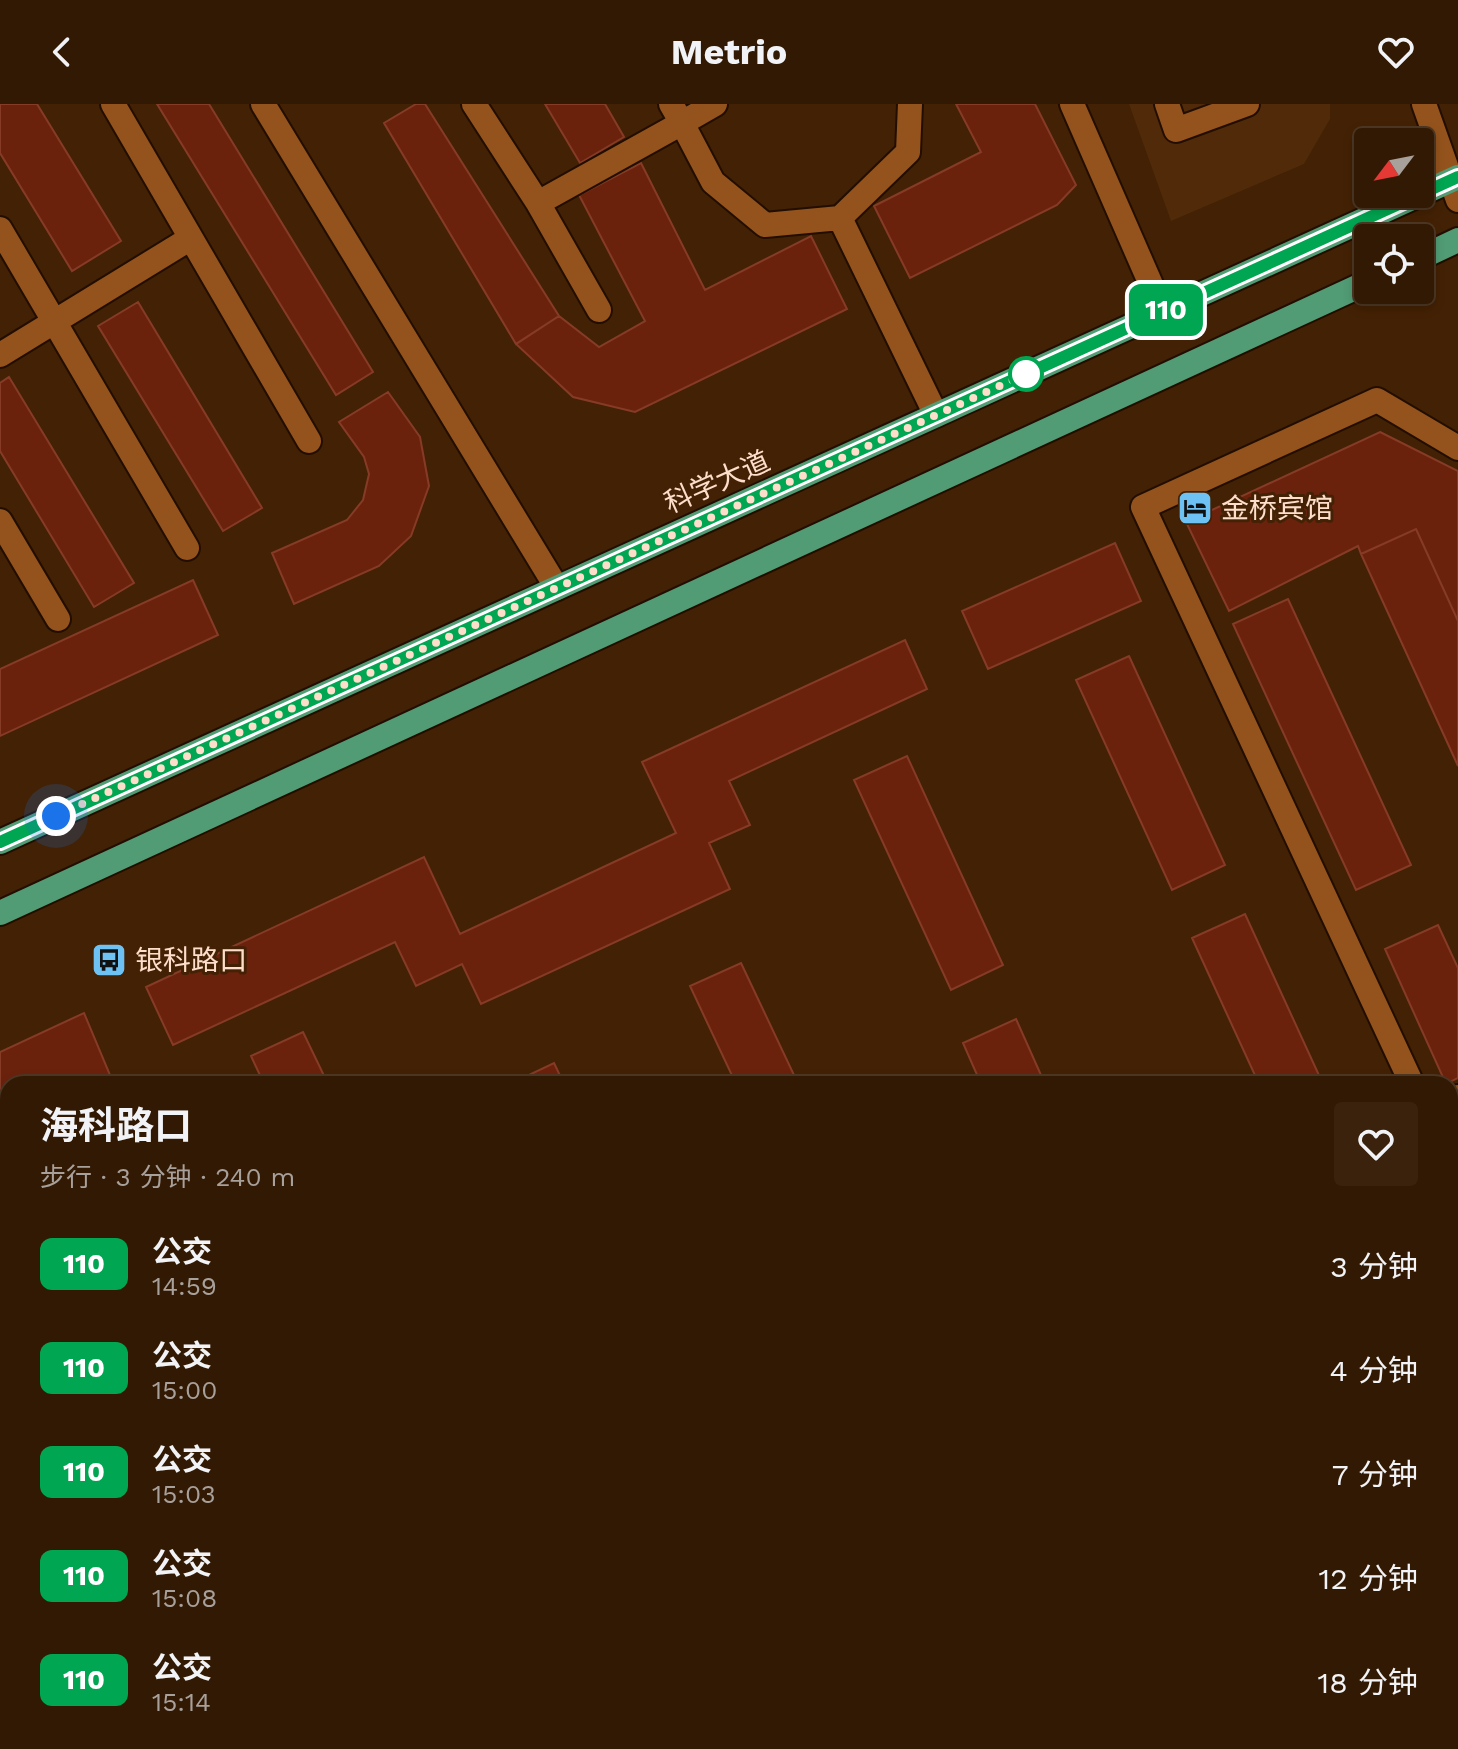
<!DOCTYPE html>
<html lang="zh">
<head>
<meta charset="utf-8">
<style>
	body { margin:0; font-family:"Work Sans","Noto Sans SC",sans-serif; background:#3a220d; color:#f1f3f6; height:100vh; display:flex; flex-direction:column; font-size:30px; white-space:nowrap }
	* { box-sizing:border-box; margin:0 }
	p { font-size:26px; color:#a8a09a }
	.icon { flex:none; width:44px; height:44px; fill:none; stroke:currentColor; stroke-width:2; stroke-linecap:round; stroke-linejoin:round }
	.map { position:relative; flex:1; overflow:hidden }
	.side { position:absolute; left:0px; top:972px; width:1458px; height:674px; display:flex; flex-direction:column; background:#321903; border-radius:24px 24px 0 0; box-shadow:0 4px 12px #0003,0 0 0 2px #4d3825 }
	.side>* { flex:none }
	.badge { padding:0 16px; border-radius:12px; font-size:28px; line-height:52px }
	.needle { width:52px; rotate:238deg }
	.tools { position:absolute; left:1354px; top:24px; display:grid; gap:16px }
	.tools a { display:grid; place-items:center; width:80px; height:80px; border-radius:8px; background:#321903; box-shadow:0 4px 12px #0003,0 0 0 2px #4d3825; font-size:40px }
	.you { position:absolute; width:40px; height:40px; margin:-20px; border:6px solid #fff; border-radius:50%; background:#1a73e8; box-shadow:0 0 0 12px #1a73e833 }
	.map>.badge { position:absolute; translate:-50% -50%; box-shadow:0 0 0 4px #fff }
	.round { display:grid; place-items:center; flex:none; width:84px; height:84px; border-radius:8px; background:#3a220d }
	.overview { display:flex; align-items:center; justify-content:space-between; height:136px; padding:0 40px }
	h1 { font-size:38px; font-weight:700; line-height:60px }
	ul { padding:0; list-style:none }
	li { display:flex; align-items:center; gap:24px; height:104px; padding:0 40px }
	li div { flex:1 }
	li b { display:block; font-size:30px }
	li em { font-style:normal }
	li .badge { min-width:88px; font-weight:700; text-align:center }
	header { display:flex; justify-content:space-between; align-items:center; height:104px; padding:0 40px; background:#321903; font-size:36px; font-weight:700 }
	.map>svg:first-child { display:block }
	.built { fill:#502a09 }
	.building { fill:#6b220d; stroke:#863b26; stroke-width:2 }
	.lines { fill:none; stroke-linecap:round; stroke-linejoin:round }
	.minor-casing { stroke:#220e01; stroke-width:28 }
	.major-casing { stroke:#220e01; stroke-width:28 }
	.minor { stroke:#94531c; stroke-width:24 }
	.major { stroke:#519c74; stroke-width:24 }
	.line-casing { stroke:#fff; stroke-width:18 }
	.line { stroke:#00a651; stroke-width:12 }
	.walk { stroke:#fddeca; stroke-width:8; stroke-dasharray:0 14.4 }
	.stop-dot { fill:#fff; stroke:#00a651; stroke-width:4 }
	.labels { text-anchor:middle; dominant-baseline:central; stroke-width:6; stroke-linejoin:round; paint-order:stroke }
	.street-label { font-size:28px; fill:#fddeca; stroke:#432104 }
	.poi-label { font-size:28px; fill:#fddeca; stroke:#432104; text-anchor:start }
</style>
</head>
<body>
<header><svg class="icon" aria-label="back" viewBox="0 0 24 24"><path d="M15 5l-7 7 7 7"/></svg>Metrio<svg class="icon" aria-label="heart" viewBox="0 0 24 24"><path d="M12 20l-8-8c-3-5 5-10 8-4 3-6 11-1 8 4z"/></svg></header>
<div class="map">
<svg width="1458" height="1645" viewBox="0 0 1458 1645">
	<rect width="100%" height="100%" fill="#432104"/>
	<path class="built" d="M1129,0H1330V15L1304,60L1171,117Z"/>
	<path class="building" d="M0,0H37L121,137L72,167L0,49Z
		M157,0H209L373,268L336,291Z
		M416,0H425L559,212L516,240L384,19Z
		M545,0H605L624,33L580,59Z
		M956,0H1035L1076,81L1057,101L910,174L874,102L981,48Z
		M641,59L705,186L811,132L847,205L635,308L573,293L516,240L559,212L599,243L645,217L579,91Z
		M138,198L262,404L223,427L98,222Z
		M9,273L134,479L94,503L0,347V279Z
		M388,288L420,333L429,382L411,432L379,462L294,500L272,449L347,416L363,396L369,370L364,353L339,318Z
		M1380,328L1458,367V517L1416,425L1361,450L1358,442L1229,507L1186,418Z
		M1416,425L1458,517V662L1361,450Z
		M1115,439L1141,497L988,565L962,507Z
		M193,476L218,531L0,632V565Z
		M1288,495L1411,761L1356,786L1233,520Z
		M905,536L927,585L729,677L750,721L709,739L730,785L481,900L462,860L416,882L395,838L173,941L146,883L424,753L460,830L676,729L642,658Z
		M1129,552L1225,761L1172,786L1076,576Z
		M907,652L1003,861L951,886L854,676Z
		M1245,810L1323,980H1259L1192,834Z
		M1438,821L1458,864V974L1446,980L1385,845Z
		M741,859L794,971L775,980H736L690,882Z
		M84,909L110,971L91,980H8V1019L0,1023V948Z
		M1016,915L1045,980H981L963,939Z
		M303,928L328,980H264L251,952Z
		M554,959L564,980H510Z
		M1450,1076L1458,1093V1233L1450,1215Z
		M6,1286L8,1289V1389L0,1376V1289Z
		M1450,1558L1458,1576V1606L1450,1609Z
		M180,1638H231L235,1645H172Z
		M422,1638H486L490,1645H426Z
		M715,1638H778L782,1645H718Z
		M936,1638H1000L1003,1645H939Z"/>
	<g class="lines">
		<g class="minor-casing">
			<path id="minor" d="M113,0L309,337
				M263,0L557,484
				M474,0L538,99L599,206
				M671,0L682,19L715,0
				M910,0L908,48L840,114L936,311
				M1072,0L1163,208
				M1167,0L1176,26L1247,0
				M1424,0L1458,96
				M538,99L682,19L713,78L765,121L840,114
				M0,125L187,444
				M0,251L191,134
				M0,417L58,515
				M1412,980L1143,403L1377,296L1458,344
				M1450,996L1458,993
				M0,1617L8,1629"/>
		</g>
		<g class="major-casing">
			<path id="major" d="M1420,154L1458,136
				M0,738L1458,73
				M0,809L1368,178"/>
		</g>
		<use href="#minor" class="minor"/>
		<use href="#major" class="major"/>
	</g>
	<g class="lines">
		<g class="line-casing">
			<path id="line" d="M0,738L1458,73"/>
		</g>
		<use href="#line" class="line"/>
		<path class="walk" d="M56,712L1026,270"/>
	</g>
	<defs>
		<g id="hotel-square" transform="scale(1.8)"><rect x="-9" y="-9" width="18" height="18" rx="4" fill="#6ec2f3" stroke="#432104"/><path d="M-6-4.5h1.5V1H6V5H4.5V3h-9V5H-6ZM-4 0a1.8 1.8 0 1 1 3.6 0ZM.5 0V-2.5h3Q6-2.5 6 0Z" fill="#111"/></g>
		<g id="bus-square" transform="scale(1.8)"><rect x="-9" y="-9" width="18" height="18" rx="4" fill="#6ec2f3" stroke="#432104"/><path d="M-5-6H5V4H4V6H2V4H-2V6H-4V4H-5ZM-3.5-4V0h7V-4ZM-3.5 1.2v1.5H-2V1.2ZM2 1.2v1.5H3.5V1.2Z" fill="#111"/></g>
	</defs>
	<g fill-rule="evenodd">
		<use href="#hotel-square" x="1195" y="404"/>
		<use href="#bus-square" x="109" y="856"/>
	</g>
	<circle class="stop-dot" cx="1026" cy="270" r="16"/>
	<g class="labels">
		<g class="street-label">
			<text transform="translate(717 378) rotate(-24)">科学大道</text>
		</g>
		<g class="poi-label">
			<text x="1221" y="404">金桥宾馆</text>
			<text x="135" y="856">银科路口</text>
		</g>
	</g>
</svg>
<div class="tools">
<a><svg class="needle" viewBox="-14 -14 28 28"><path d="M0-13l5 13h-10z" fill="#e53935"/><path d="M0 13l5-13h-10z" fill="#a8a09a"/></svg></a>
<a><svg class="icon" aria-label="locate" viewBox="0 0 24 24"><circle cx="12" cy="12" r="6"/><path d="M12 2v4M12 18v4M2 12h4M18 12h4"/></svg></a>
</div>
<div class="you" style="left:56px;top:712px"></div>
<b class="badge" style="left:1166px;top:206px;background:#00a651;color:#fff">110</b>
<section class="side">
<div class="overview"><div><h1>海科路口</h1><p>步行 · 3 分钟 · 240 m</p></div><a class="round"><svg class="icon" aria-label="heart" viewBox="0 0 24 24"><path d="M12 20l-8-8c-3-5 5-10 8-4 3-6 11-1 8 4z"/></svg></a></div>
<ul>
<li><span class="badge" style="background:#00a651;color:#fff">110</span><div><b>公交</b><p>14:59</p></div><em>3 分钟</em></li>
<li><span class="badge" style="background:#00a651;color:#fff">110</span><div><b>公交</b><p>15:00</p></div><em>4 分钟</em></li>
<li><span class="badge" style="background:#00a651;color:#fff">110</span><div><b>公交</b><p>15:03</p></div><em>7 分钟</em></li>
<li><span class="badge" style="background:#00a651;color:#fff">110</span><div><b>公交</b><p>15:08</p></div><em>12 分钟</em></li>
<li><span class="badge" style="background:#00a651;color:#fff">110</span><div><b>公交</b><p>15:14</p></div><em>18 分钟</em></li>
</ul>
</section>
</div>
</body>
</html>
